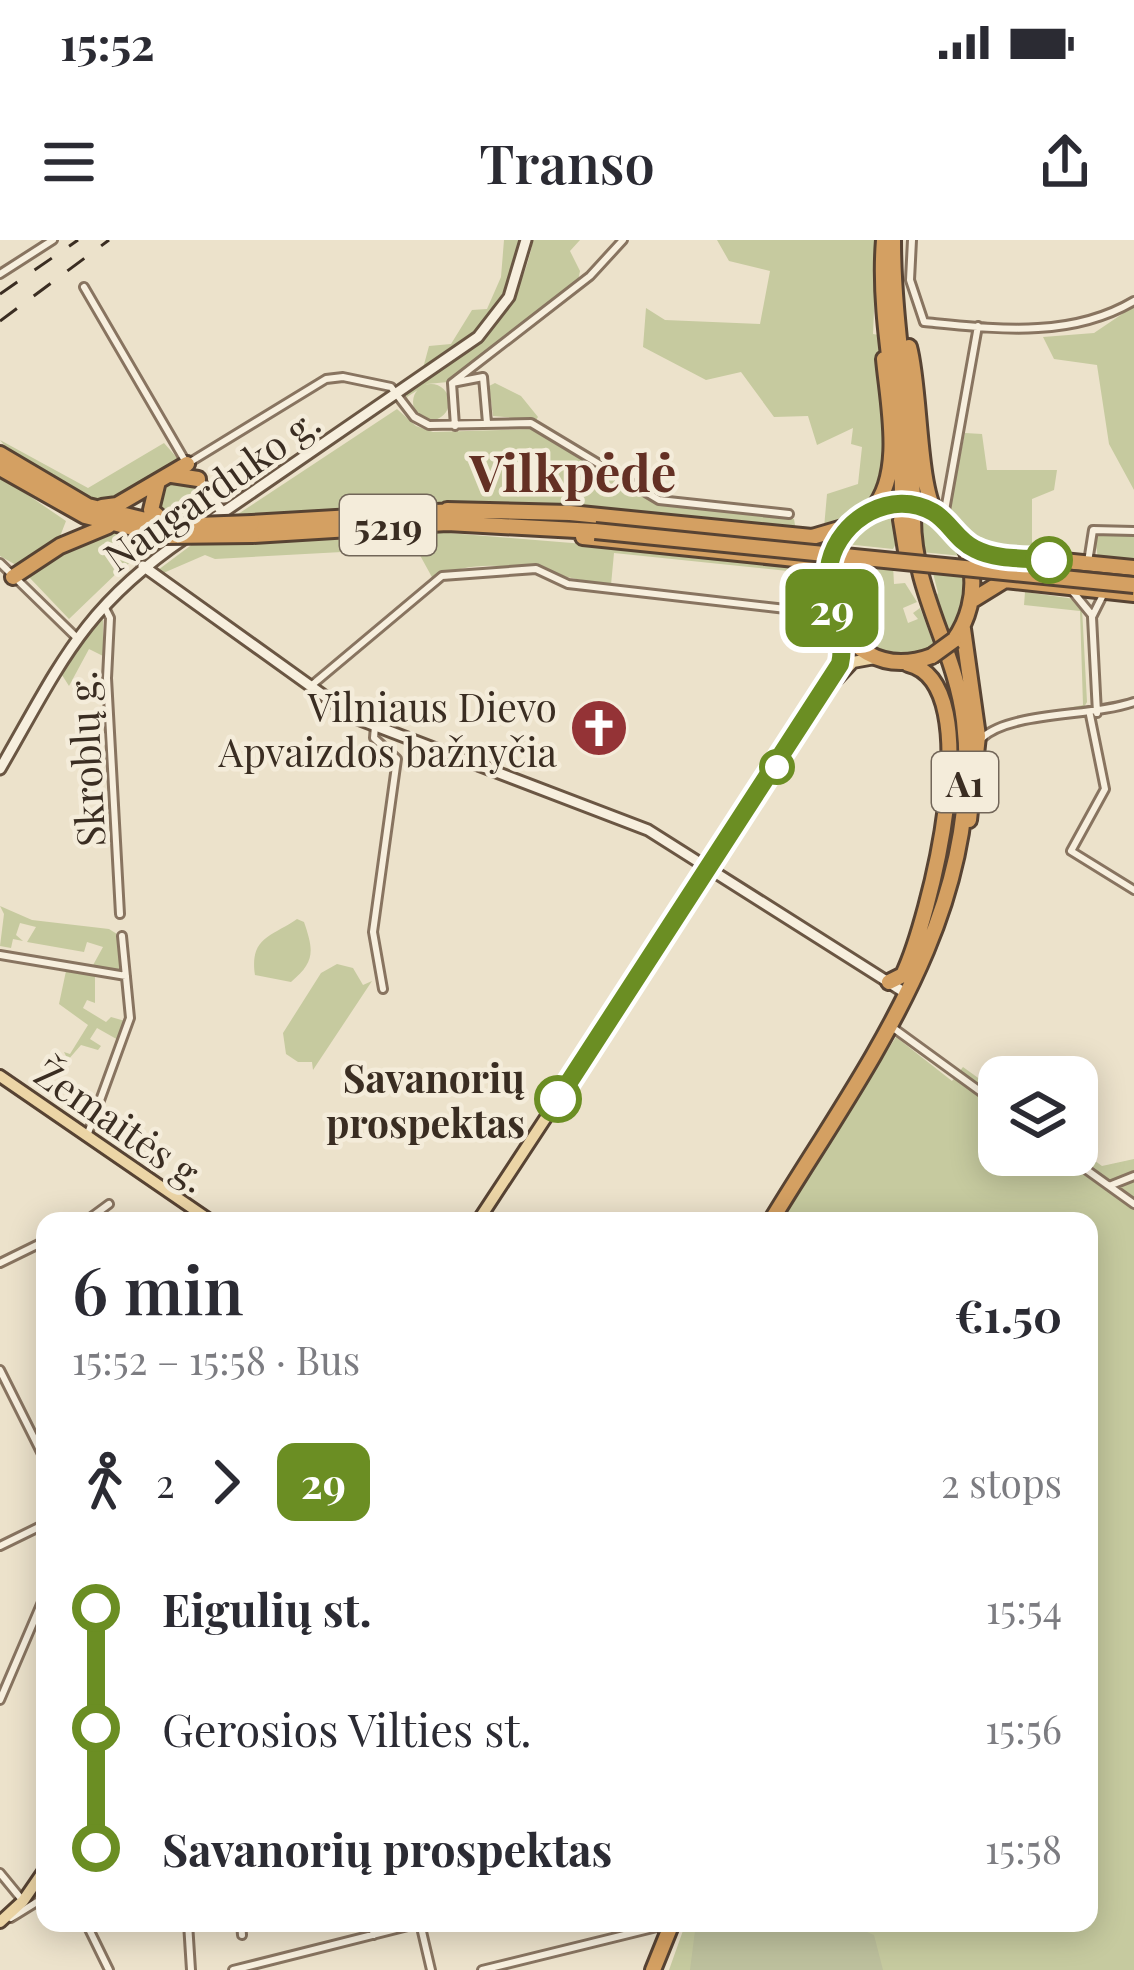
<!DOCTYPE html>
<html lang="en">
<head>
<meta charset="utf-8">
<style>
	body { margin:0; font-family:"Playfair Display",serif; background:#f2f2f3; color:#2b2b33; height:100vh; display:flex; flex-direction:column; font-size:45px; white-space:nowrap }
	* { box-sizing:border-box; margin:0 }
	p { font-size:39px; color:#7c7c81 }
	.icon { flex:none; width:66px; height:66px; fill:none; stroke:currentColor; stroke-width:2; stroke-linecap:round; stroke-linejoin:round }
	.map { position:relative; flex:1; overflow:hidden }
	.side { position:absolute; left:36px; top:972px; width:1062px; height:720px; display:flex; flex-direction:column; background:#fff; border-radius:24px; box-shadow:0 6px 30px #0003 }
	.side>* { flex:none }
	.badge { padding:0 24px; border-radius:18px; font-size:42px; line-height:78px }
	.tools { position:absolute; left:978px; top:816px; display:grid; gap:24px }
	.tools a { display:grid; place-items:center; width:120px; height:120px; border-radius:24px; background:#fff; box-shadow:0 6px 30px #0003; font-size:60px }
	.map>.badge { position:absolute; translate:-50% -50%; box-shadow:0 0 0 6px #fff }
	.legs { display:flex; align-items:center; gap:18px; height:132px; padding:0 36px; font-size:39px }
	.legs p { margin-inline-start:auto }
	.headline { display:flex; align-items:center; justify-content:space-between; height:204px; padding:0 36px }
	h1 { font-size:66px; font-weight:600; line-height:90px }
	ul { padding:0 36px; list-style:none }
	li { display:flex; align-items:center; gap:42px; height:120px; font-size:45px }
	li i { display:grid; place-items:center; width:18px; height:100%; margin:0 15px; background:currentColor }
	li i::after { content:''; width:30px; height:30px; margin:-15px; border:9px solid; border-radius:50%; background:#fff }
	li p { margin-inline-start:auto }
	li:first-child i { background:linear-gradient(#0000 50%,currentColor 0) }
	li:last-child i { background:linear-gradient(currentColor 50%,#0000 0) }
	.status { display:flex; justify-content:space-between; align-items:center; height:84px; padding:0 60px; background:#fff; direction:ltr }
	.status svg { height:33px; fill:currentColor }
	header { display:flex; justify-content:space-between; align-items:center; height:156px; padding:0 36px; background:#fff; font-size:54px; font-weight:600 }
	.map>svg:first-child { display:block }
	.green { fill:#c6ca9f }
	.cemetery { fill:#bdc09d }
	.lines { fill:none; stroke-linecap:round; stroke-linejoin:round }
	.street-casing { stroke:#887460; stroke-width:12 }
	.secondary-casing { stroke:#6a5643; stroke-width:15 }
	.primary-casing { stroke:#574333; stroke-width:16 }
	.highway-casing { stroke:#574333; stroke-width:20 }
	.street { stroke:#f7efde; stroke-width:6 }
	.secondary { stroke:#f7efde; stroke-width:9 }
	.primary { stroke:#ecd5a6; stroke-width:10 }
	.highway { stroke:#d4a062; stroke-width:14 }
	.rail { stroke:#3a2d22; stroke-width:3; stroke-dasharray:21 21; stroke-linecap:butt }
	.street-bridge-casing { stroke:#887460; stroke-width:12; stroke-linecap:butt }
	.highway-bridge-casing { stroke:#574333; stroke-width:20; stroke-linecap:butt }
	.street-bridge { stroke:#f7efde; stroke-width:6 }
	.highway-bridge { stroke:#d4a062; stroke-width:14 }
	.line-1-casing { stroke:#fff; stroke-width:27 }
	.line-1 { stroke:#6b8e23; stroke-width:18 }
	.stop-1-dot { fill:#fff; stroke:#6b8e23; stroke-width:6 }
	.labels { text-anchor:middle; dominant-baseline:central; stroke-width:9; stroke-linejoin:round; paint-order:stroke }
	.shield { fill:#f4ecda; stroke:#726659; stroke-width:3 }
	.shield-label { font-size:36px; font-weight:bold; fill:#3a2d22 }
	.street-label { font-size:39px; fill:#3a2d22; stroke:#f4ecda }
	.poi-label { font-size:39px; fill:#3a2d22; stroke:#f4ecda; text-anchor:end }
	.stop-label { font-size:39px; font-weight:bold; fill:#3a2d22; stroke:#f4ecda; text-anchor:end }
	.district-label { font-size:51px; font-weight:bold; fill:#643024; stroke:#f4ecda }
</style>
</head>
<body>
<div class="status"><b>15:52</b><svg viewBox="0 0 49 12"><path d="M0 12V9h3v3zM5 12V6h3v6zM10 12V3h3v9zM15 12V0h3v12zM26 1h20v11H26zM47 4h2v5h-2z"/></svg></div>
<header><svg class="icon" aria-label="menu" viewBox="0 0 24 24"><path d="M4 6h16M4 12h16M4 18h16"/></svg>Transo<svg class="icon" aria-label="share" viewBox="0 0 24 24"><path d="M12 15V3M7 8l5-5 5 5M5 13v7h14v-7"/></svg></header>
<div class="map">
<svg width="1134" height="1730" viewBox="0 0 1134 1730">
	<rect width="100%" height="100%" fill="#ece2cb"/>
	<path class="green" d="M504,0H522C503,71 481,90 422,132L429,106L451,104L472,70L487,69L501,37Z
		M533,0H580L570,11L580,31L578,41L448,142L427,144L407,157L409,166L406,157L408,152C470,114 520,74 533,0Z
		M717,0H877L873,94L879,95C882,135 898,230 874,263C862,278 841,283 824,288L827,254L858,244L862,207L851,204L853,188L817,205L808,176L774,177L741,132L706,140L643,107L646,68L665,80L760,84L770,31L729,21Z
		M1134,66V250L1109,204L1097,125L1054,119L1043,97L1094,93Z
		M495,143L521,156L538,177L536,180L493,176L489,146Z
		M413 162a18 18 0 1 1 36 0a18 18 0 1 1-36 0Z
		M397,169L416,186L433,192L533,189L667,266L794,279L796,291L497,264L229,280Z
		M965,193L982,194L987,230H1057L1054,250L1032,259V311L985,305L949,271Z
		M0,200L88,248L164,203L179,220L117,261L102,264L16,219Z
		M0,236L66,281L59,299L16,325L0,316Z
		M179,238L191,241L209,265L194,280L163,276L154,261L160,250Z
		M892,273L939,284L962,316L921,312L898,300L893,309L845,304L858,288Z
		M105,289L162,301L121,329L69,379L28,336L89,293Z
		M412,290L793,321L816,335L821,370L814,369L808,342L797,332L614,313L611,345C553,338 490,309 433,339L416,308L215,319L205,315L161,334L158,330L194,303Z
		M1103,292L1134,295V323L1098,319L1095,297Z
		M839,320L893,325L894,344L905,343L917,362L903,368L908,383L918,379L913,373L920,368L934,405C871,436 827,379 839,320Z
		M932,329L966,332L964,368L946,397L933,360L938,353Z
		M1025,352L1075,359L1082,368L1087,462L1083,469L1069,472L1068,468L1083,465L1080,371L1024,365Z
		M103,373V416L89,409L69,446L62,435Z
		M0,666L32,680L109,689L117,694L121,730L92,727L103,707L87,702L84,712L27,702L36,687L20,683L16,695L23,701L13,699L11,708L0,706L4,674Z
		M297,679L304,682C314,711 315,722 291,742L255,735C249,697 273,696 297,679Z
		M337,724L353,728L363,745L372,741L313,830L312,822H298L286,814L283,793L321,733Z
		M66,731L95,736V763L87,760L83,768L106,782L111,777L125,781L120,801L97,788L90,799L101,806L98,810L81,805L68,820L64,812L70,814L88,785L59,764Z
		M896,797L952,841L963,827L999,853V915H1077V908L1102,926L1134,919V1730H669L685,1685L695,1683H1089V981H778Z"/>
	<path class="cemetery" d="M696,1683H846L874,1695L883,1730H690Z"/>
	<g class="lines">
		<g class="street-casing">
			<path id="street" d="M912,0L910,40L924,82C996,89 1070,99 1134,61
				M0,34L53,0
				M84,47L187,224L326,139L343,137L391,147L414,177L429,185L531,183L659,260L789,274
				M452,143L590,36L623,0
				M455,186L452,143L483,137L487,183
				M944,276L978,86
				M1088,322L1093,290L1134,291
				M0,323L76,397
				M1073,352L1091,374
				M104,366L110,378L107,438L120,674
				M312,445L442,336L536,329L568,344L786,369
				M1097,473L1092,377L1104,353
				M1090,475L1105,549L1071,611L1134,650
				M375,486L374,498L397,519L373,692L383,749
				M982,498C1011,471 1092,477 1134,462
				M0,715L126,736
				M892,787L999,865
				M87,896L130,778L122,696
				M1066,915L1134,964
				M1109,946L1134,936
				M86,981L109,964
				M0,1023L45,1001
				M0,1130L45,1220
				M0,1306L45,1284
				M0,1460L45,1355
				M0,1633L23,1661
				M11,1678L45,1657
				M86,1683L109,1730
				M188,1683L191,1730
				M241,1683L242,1695
				M371,1683L374,1695
				M420,1683L431,1730
				M233,1730L420,1683
				M482,1730L657,1687"/>
		</g>
		<g class="secondary-casing">
			<path id="secondary" d="M197,238L223,273
				M209,282L478,97L509,57L526,0
				M143,326L355,478L648,590L907,754
				M0,529C60,425 82,368 185,298"/>
		</g>
		<g class="primary-casing">
			<path id="primary" d="M837,439L853,422L875,418
				M0,836L211,981
				M478,981L820,460L841,418L837,385
				M0,1682L23,1661L45,1629"/>
		</g>
		<g class="highway-casing">
			<path id="highway" d="M884,0C877,86 903,174 902,261
				M893,0C893,87 911,173 913,261
				M909,107C920,146 918,248 936,273
				M0,214L88,266L170,286
				M0,228L85,276L165,296
				M172,235L198,239
				M158,241L151,270L168,285
				M102,267L117,265L187,224
				M447,270L570,273L812,297L846,287
				M872,270C904,234 888,163 884,119
				M901,280L907,317
				M252,283L453,271
				M252,295L447,283L595,291
				M583,297L795,319L811,326L828,347
				M963,301L983,313L1134,328
				M13,337L60,306L108,286
				M971,361L1005,340L1134,354
				M963,389L978,496L969,580
				M932,416C830,454 787,299 879,268C896,262 916,263 932,272C979,297 983,360 954,400
				M889,742L903,735C928,683 991,443 908,424
				M771,981C864,828 986,672 964,481C956,411 913,351 913,279
				M653,1730L672,1683"/>
		</g>
		<use href="#street" class="street"/>
		<use href="#secondary" class="secondary"/>
		<use href="#primary" class="primary"/>
		<use href="#highway" class="highway"/>
		<path class="rail" d="M0,54L78,0
			M0,81L109,0"/>
		<g class="street-bridge-casing">
			<path id="street-bridge" d="M657,1687L673,1683"/>
		</g>
		<g class="highway-bridge-casing">
			<path id="highway-bridge" d="M170,286L252,283
				M595,291L1134,345
				M165,296L252,295
				M932,416L954,400"/>
		</g>
		<use href="#street-bridge" class="street-bridge"/>
		<use href="#highway-bridge" class="highway-bridge"/>
	</g>
	<g class="lines">
		<g class="line-1-casing">
			<path id="line-1" d="M558,859L840,424C848,390 822,357 830,322C840,279 892,248 933,272C949,281 957,301 975,309C996,320 1026,318 1049,320"/>
		</g>
		<use href="#line-1" class="line-1"/>
	</g>
	<defs>
		<g id="church-disc" transform="scale(3)"><circle r="9.5" fill="#943336" stroke="#f4ecda"/><path d="M-1.2-6h2.4v3.5h3.3v2.4h-3.3V6h-2.4V-.1h-3.3v-2.4h3.3Z" fill="#fff"/></g>
	</defs>
	<g fill-rule="evenodd">
		<use href="#church-disc" x="599" y="488"/>
	</g>
	<g class="stop-1-dot">
		<circle cx="1049" cy="320" r="21"/>
		<circle cx="777" cy="527" r="15"/>
		<circle cx="558" cy="859" r="21"/>
	</g>
	<g class="labels">
		<g class="shield">
			<rect x="340" y="255" width="96" height="60" rx="9"/>
			<rect x="932" y="512" width="66" height="60" rx="9"/>
		</g>
		<g class="shield-label">
			<text x="388" y="285">5219</text>
			<text x="965" y="542">A1</text>
		</g>
		<g class="street-label">
			<text transform="translate(211 248) rotate(-35)">Naugarduko g.</text>
			<text transform="translate(85 519) rotate(-93)">Skroblų g.</text>
			<text transform="translate(122 884) rotate(35)">Žemaitės g.</text>
		</g>
		<g class="poi-label">
			<text x="557" y="466">Vilniaus Dievo<tspan x="557" dy="45">Apvaizdos bažnyčia</tspan></text>
		</g>
		<g class="stop-label">
			<text x="525" y="837">Savanorių<tspan x="525" dy="45">prospektas</tspan></text>
		</g>
		<g class="district-label">
			<text x="573" y="231">Vilkpėdė</text>
		</g>
	</g>
</svg>
<div class="tools">
<a><svg class="icon" aria-label="layers" viewBox="0 0 24 24"><path d="M12 4l9 5-9 5-9-5zM3 14l9 5 9-5"/></svg></a>
</div>
<b class="badge" style="left:832px;top:368px;background:#6b8e23;color:#fff">29</b>
<section class="side">
<div class="headline"><div><h1>6 min</h1><p>15:52 – 15:58 · Bus</p></div><b>€1.50</b></div>
<div class="legs"><svg class="icon" aria-label="walk" viewBox="0 0 24 24"><circle cx="13" cy="4" r="2"/><path d="M13 8l-2 6 4 7M11 14l-3 7M7 12l3-4h3l4 4"/></svg>2<svg class="icon" aria-label="forward" viewBox="0 0 24 24"><path d="M9 5l7 7-7 7"/></svg><b class="badge" style="background:#6b8e23;color:#fff">29</b><p>2 stops</p></div>
<ul>
<li><i style="color:#6b8e23"></i><b>Eigulių st.</b><p>15:54</p></li>
<li><i style="color:#6b8e23"></i><span>Gerosios Vilties st.</span><p>15:56</p></li>
<li><i style="color:#6b8e23"></i><b>Savanorių prospektas</b><p>15:58</p></li>
</ul>
</section>
</div>
</body>
</html>
